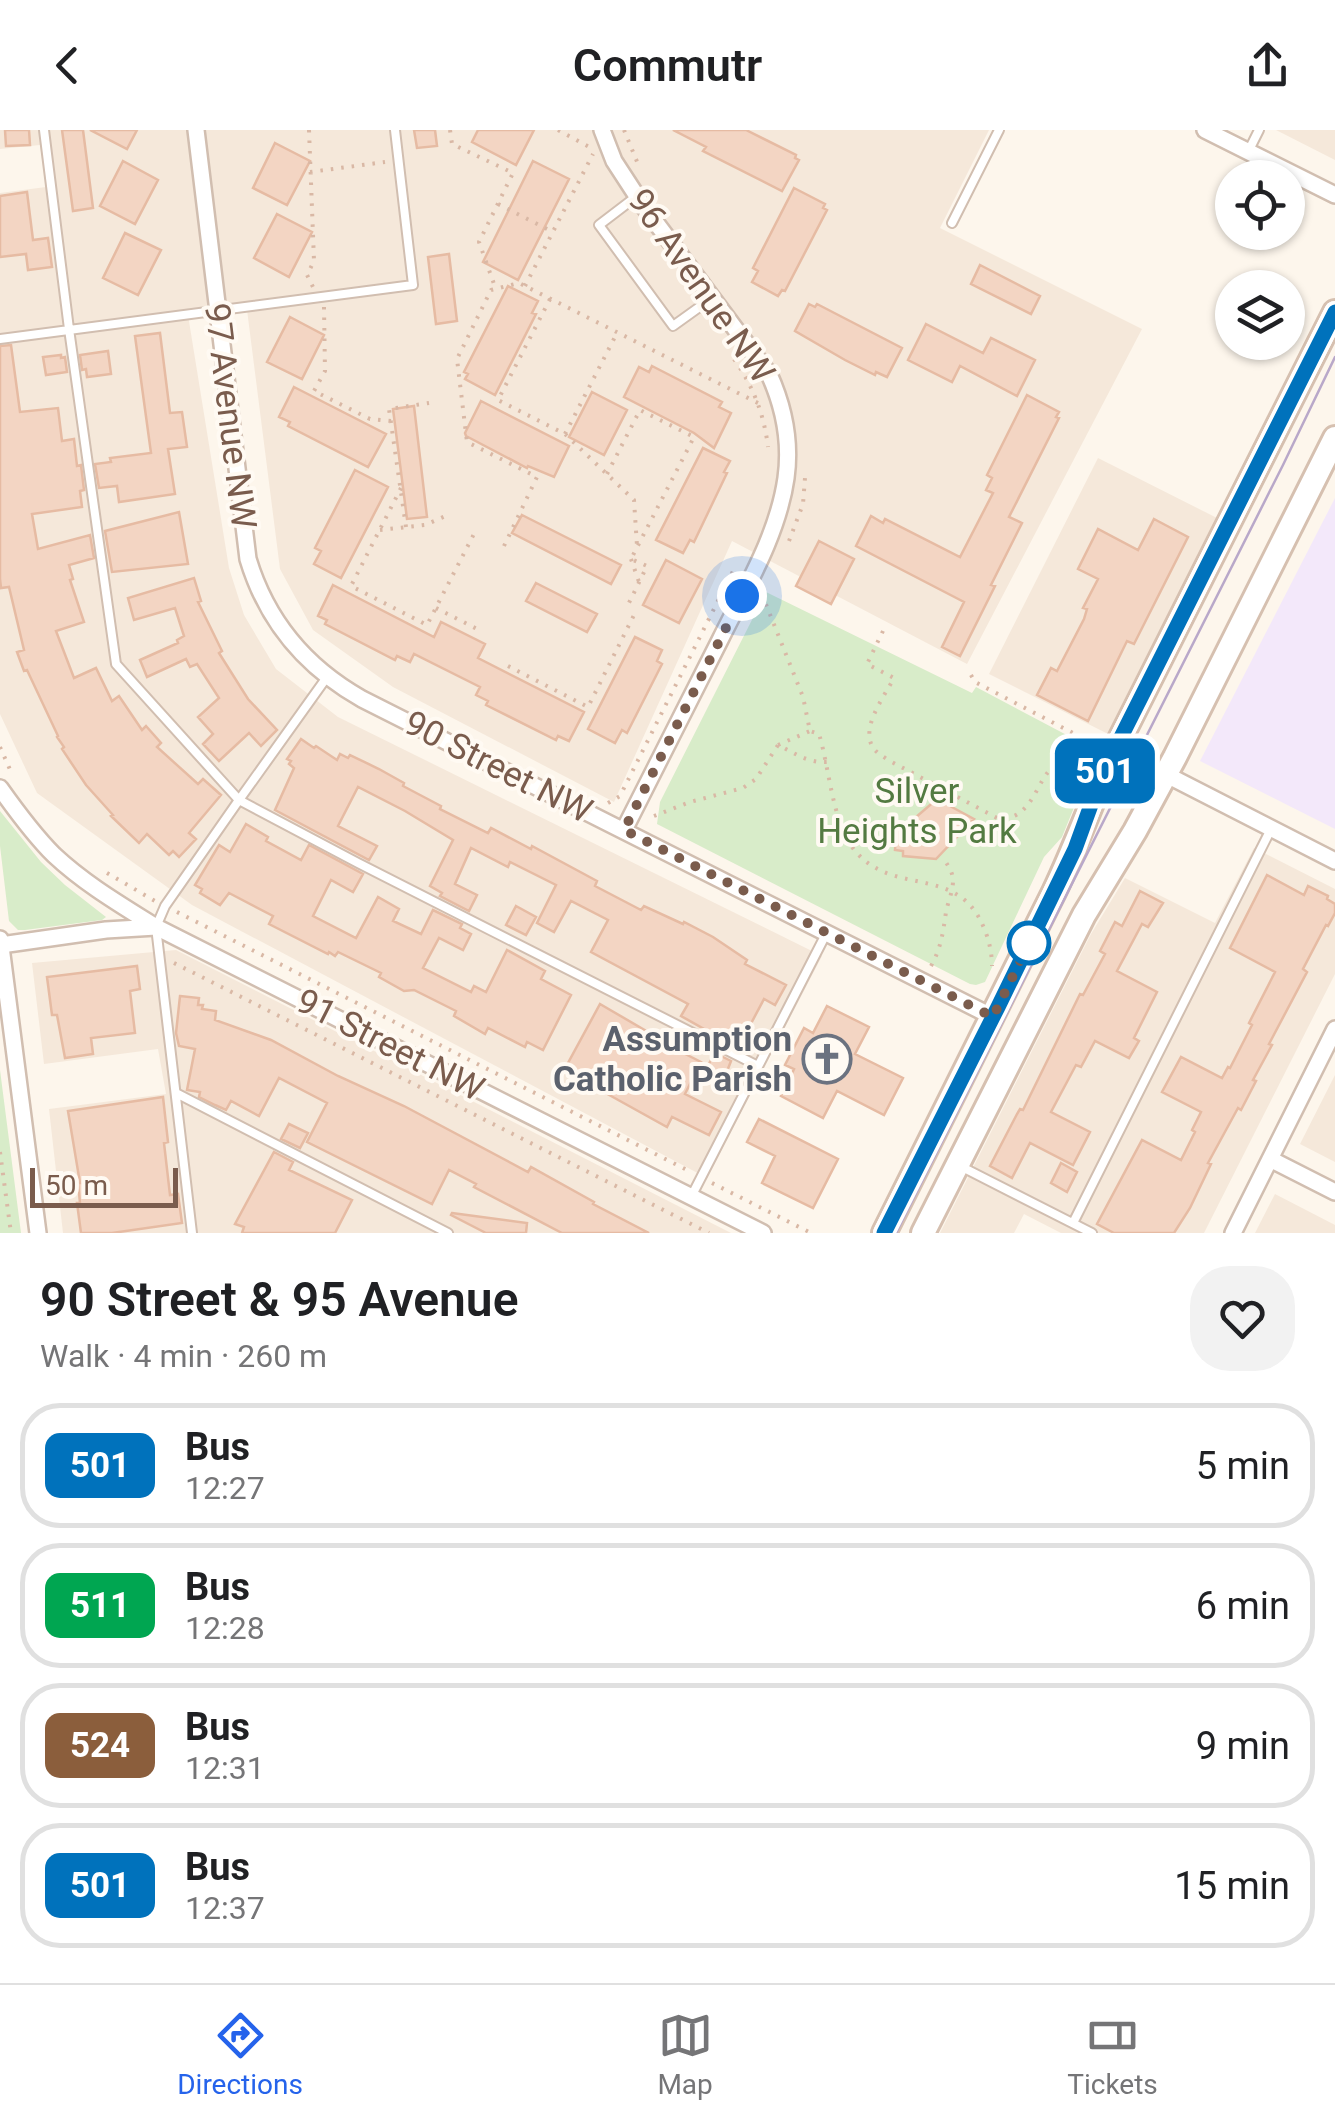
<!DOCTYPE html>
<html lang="en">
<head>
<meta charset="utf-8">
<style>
	body { margin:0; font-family:Roboto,sans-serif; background:#f2f2f2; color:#202124; height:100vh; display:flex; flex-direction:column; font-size:38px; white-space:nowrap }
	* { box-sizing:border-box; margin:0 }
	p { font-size:32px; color:#757577 }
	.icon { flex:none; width:55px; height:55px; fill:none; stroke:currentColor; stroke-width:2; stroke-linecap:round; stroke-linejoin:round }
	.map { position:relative; height:1103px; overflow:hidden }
	.drawer { display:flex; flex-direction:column; background:#fff; flex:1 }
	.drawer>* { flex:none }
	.badge { padding:0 20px; border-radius:15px; font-size:35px; line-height:65px }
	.fabs { position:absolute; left:1215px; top:30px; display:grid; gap:20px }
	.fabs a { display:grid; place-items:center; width:90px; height:90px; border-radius:50%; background:#fff; box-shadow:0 2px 8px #0004; font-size:50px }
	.scale { position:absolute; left:30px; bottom:25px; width:148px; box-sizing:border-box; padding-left:10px; border:5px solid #7a5c4d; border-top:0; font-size:28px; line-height:35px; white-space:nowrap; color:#7a5c4d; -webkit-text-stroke:8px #fffaf3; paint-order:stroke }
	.you { position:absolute; width:50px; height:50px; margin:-25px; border:8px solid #fff; border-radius:50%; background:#1a73e8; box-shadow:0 0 0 15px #1a73e833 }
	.map>.badge { position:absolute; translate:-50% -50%; box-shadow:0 0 0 5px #fff }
	.round { display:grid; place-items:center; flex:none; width:105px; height:105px; border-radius:40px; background:#f2f2f2 }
	.head { display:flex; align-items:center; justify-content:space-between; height:170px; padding:0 40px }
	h1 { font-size:48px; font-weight:600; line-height:75px }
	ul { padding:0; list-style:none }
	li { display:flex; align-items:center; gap:30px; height:125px; margin:0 20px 15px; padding:0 20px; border:5px solid #e0e0e0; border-radius:40px }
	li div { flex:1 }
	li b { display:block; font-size:38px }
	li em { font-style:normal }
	li .badge { min-width:110px; font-weight:700; text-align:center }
	header { display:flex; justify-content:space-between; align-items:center; height:130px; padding:0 40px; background:#fff; font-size:45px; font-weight:600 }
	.dock { display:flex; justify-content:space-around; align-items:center; height:140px; border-top:2px solid #e0e0e0; background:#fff; font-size:28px; color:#757577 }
	.dock a { display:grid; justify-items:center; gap:5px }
	.dock .on { color:#2563eb }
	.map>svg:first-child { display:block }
	.residential { fill:#f5e8da }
	.education { fill:#f3e8fa }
	.green { fill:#d8ecc9 }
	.building { fill:#f3d5c3; stroke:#e6bba3; stroke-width:2.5 }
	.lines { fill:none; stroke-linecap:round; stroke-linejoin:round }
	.lane-casing { stroke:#d1beb0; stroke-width:12 }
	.street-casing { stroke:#d1beb0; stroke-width:20 }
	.secondary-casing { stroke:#d6c0b0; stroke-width:28 }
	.path { stroke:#d9b8a5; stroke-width:4; stroke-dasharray:2.5 8; stroke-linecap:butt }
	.lane { stroke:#fff; stroke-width:8 }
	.street { stroke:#fff; stroke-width:15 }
	.secondary { stroke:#fff; stroke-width:22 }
	.tram { stroke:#b9a8c9; stroke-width:2.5 }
	.line-casing { stroke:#fff; stroke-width:22 }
	.line { stroke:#0072bc; stroke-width:15 }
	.walk { stroke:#7a5c4d; stroke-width:10; stroke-dasharray:0 18 }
	.stop-dot { fill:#fff; stroke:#0072bc; stroke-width:5 }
	.labels { text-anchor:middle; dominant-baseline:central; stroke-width:8; stroke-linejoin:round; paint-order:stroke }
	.street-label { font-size:35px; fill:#7a5c4d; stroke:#fffaf3 }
	.park-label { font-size:35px; fill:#537a41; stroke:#fffaf3 }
	.worship-label { font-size:35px; font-weight:bold; fill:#5b616d; stroke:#fffaf3; text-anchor:end }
</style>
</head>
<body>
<header><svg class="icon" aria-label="back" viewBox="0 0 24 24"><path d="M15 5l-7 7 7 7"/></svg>Commutr<svg class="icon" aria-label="share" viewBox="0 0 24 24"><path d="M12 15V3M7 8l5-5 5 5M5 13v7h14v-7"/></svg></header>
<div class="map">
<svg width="1335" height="1103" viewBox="0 0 1335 1103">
	<rect width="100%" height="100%" fill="#fdf6ec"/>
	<path class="residential" d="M0,0H989L940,98L1142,199L967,534L732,411L614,672L393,557L313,500L280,439L246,172L187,179L229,438L244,485L276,539L338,587L822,826L707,1048L192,775L37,663L0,584V63L46,57L40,15L0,19Z
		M1276,0H1335V30Z
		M1098,328L1217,388L1110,605L989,544Z
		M1254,718L1335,759V844L1204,1103H1061L1024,1084L1014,1103H940L1091,804L1125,748L1215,793Z
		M176,820L731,1103H63L49,979L166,964L158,919L44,934L32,833Z
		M1335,945V1032L1300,1014Z
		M1275,1064L1335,1095V1103H1255Z"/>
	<path class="education" d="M1335,368V699L1200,631Z"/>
	<path class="green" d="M766,462L972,563L976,557L1097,621L1062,707L1044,727L985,852L976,855L970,854L657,694L660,672Z
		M0,681L41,732L65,755L106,787L102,790L25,800H18L9,791L0,716Z
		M0,940L21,1103H0Z"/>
	<path class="building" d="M5,0H29L30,15L6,16Z
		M62,0H83L93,78L73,81Z
		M90,0H137L127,19Z
		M414,0H435L437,16L417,18Z
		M478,0H534L516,35L472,12Z
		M673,0H746L796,25L795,28L799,30L782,61L703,21L706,17Z
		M275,13L310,31L287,75L253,58Z
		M123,31L158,50L135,94L100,76Z
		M533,31L569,49L518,150L483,132Z
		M794,58L825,74L823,78L827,80L785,161L782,160L778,166L752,152L758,141L753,138Z
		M27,62L33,110L48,108L52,137L28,140L26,124L0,127V66Z
		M277,84L312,102L289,147L254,128Z
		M125,103L161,120L138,165L103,148Z
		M449,124L457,191L436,194L428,127Z
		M980,135L1040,166L1031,184L971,154Z
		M508,156L538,171L532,183L536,184L495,265L465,249L468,244L464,242Z
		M809,174L815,177L817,174L902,218L887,247L876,242L875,245L845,230L795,201Z
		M290,187L324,205L302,249L267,232Z
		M926,194L983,223L991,208L1035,230L1017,266L960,236L952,252L908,230Z
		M160,203L170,283L182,282L187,317L168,319L175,364L119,372L117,356L99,358L95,334L111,332L110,328L151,323L135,206Z
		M11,215L20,282L58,278L62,311L74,309L77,336L81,335L84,360L80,361L82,377L32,384L38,419L90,405L94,428L69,435L73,449L70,450L84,492L56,501L74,548L96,538L112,571L119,566L142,600L146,596L161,613L157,617L198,654L203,649L221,665L189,703L196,709L179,727L173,721L169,725L147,704L139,713L111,686L113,685L86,655L62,619L64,617L57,607L58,606L27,540L24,541L17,522L24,520L9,457L1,458L0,449V216Z
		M108,221L111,244L87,247L86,239L82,240L80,225Z
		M61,225V228L65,227L67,242L46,245L43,227Z
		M652,236L722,272L719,277L731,283L714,318L694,303L624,267L639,237L649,242Z
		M294,257L386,304L368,337L288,296L290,292L279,287Z
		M592,262L627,280L604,325L569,307Z
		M1027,265L1059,282L1056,287L1059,288L1009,387L1022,393L991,455L995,456L960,526L942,517L964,472L856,416L871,386L883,393L885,389L960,427L993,363L986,360L992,348L987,345Z
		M481,271L569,316L554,347L528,336L527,338L466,306L465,303Z
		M414,276L427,387L407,389L393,279Z
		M703,318L730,331L724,342L727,343L694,412L690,410L683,423L656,410Z
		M355,340L388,357L341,448L314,434L321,421L315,418Z
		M179,382L188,434L112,442L105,401Z
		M522,385L621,435L611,454L512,403Z
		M1154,389L1188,407L1134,514L1127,511L1088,591L1037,565L1051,538L1057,541L1084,489L1087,479L1083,478L1098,449L1078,439L1098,399L1138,420Z
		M819,411L854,429L831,474L796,456Z
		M666,430L702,449L679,493L643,475Z
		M194,448L201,471L198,472L222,521L219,523L248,569L277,600L261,616L249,603L219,631L203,614L213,604L198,587L219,568L197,534L190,537L186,529L147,547L140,530L178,513L177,510L184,506L175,478L134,490L128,468Z
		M536,453L597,484L587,502L526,471Z
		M333,455L434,507L441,492L485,514L478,528L584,582L569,611L558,606L556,610L486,575L488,571L476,565L480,557L414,524L410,532L397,526L395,530L325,494L327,490L318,486Z
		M635,507L662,520L657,531L662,534L627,603L622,600L615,613L588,599Z
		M301,609L314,618L316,616L337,630L340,624L348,628L350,625L379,639L404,653L403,656L441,676L440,679L488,703L491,698L531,719L532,716L597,751L595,756L641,780L644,776L683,794L684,792L713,807L747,830L745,834L786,855L775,875L764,869L738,918L681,886L688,874L591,822L608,790L571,771L554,802L537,793L556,755L510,732L508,737L471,718L455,754L477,765L469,781L440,766L442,763L430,756L453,710L405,681L358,657L338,696L377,716L369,730L275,680L294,638L289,634L291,631L287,629Z
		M937,669L974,689L936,729L903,726V721L895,720L897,693L908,694Z
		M246,694L268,707L266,711L301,730L309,715L363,744L353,762L331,750L313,786L356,808L378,767L399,779L393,791L421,804L433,780L462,794L460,798L471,804L463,820L439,808L423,838L471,862L474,856L486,862L507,820L545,841L541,849L571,865L543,920L527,912L525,917L488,898L485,904L454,886L456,881L414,860L404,861L379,847L381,843L338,822L335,826L329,822L328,824L269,794L273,786L229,763L220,775L200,763L202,759L195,755L219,715L230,722Z
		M1267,745L1304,765L1308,756L1328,766L1327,769L1335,774V783L1328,796L1326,795L1303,839L1307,842L1269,914L1272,915L1253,950L1256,951L1241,980L1238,978L1208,1033L1211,1034L1190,1078L1174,1103H1114L1097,1094L1142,1010L1181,1030L1195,1002L1192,1000L1201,982L1162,962L1181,927L1222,948L1228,937L1230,938L1252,895L1249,893L1275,842L1230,818Z
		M1140,761L1163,773L1148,797L1142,794L1117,841L1157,862L1134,908L1139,911L1129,928L1095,911L1081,937L1076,935L1051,982L1090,1002L1073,1035L1030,1013L1012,1048L990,1036L1017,984L1020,979L1023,980L1080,864L1083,865L1105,824L1100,821L1115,792L1122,796Z
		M516,776L536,787L526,805L506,795Z
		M137,836L140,859L130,861L135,903L91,908L93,924L65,928L57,885H52L47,847Z
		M180,866L199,868L198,875H203L202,879L216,881L215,890L271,910L338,946L404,976L528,1042L531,1037L594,1072L593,1074L649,1103H562L474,1057L476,1054L449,1040L432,1074L307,1012L327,973L279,948L259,986L231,971L226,980L215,975L199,967L200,962L187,960L195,919L179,916L176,903Z
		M600,874L648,902L646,904L701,932L685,964L721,982L709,1005L672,987L667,997L602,961L603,958L568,939L570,934L568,933Z
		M827,876L869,897L855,924L903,948L884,985L837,961L823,988L781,966L794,939L785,935L804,898L813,903Z
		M715,923L731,931L724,949L706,939Z
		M163,967L168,1012L164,1013L170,1065L178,1064L182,1093L112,1103H81L77,1073H80L78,1053H80L68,981Z
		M759,989L838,1029L813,1078L762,1053L775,1026L747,1012Z
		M289,994L308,1003L300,1018L281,1009Z
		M274,1022L293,1032L289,1040L352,1070L335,1103H242L244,1097L235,1094Z
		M1061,1033L1077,1042L1067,1062L1051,1053Z
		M452,1083L527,1093L526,1103H486L451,1085Z"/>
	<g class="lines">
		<g class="lane-casing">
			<path id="lane" d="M44,0L69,199L116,534L239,670L165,776L156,797L192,1103
				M1248,22L1259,0
				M637,66L599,95L673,196L712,168
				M952,93L999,0
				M0,209L413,155L395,0
				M327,547L239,670L358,733L758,936
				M176,963L448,1103
				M962,1037L1092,1103
				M691,1067L826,804
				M1073,1093L1271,699"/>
		</g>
		<g class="street-casing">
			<path id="street" d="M196,0L248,429C267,492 305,537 362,569L993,887
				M602,0L614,31L642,74L769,244C784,277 791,312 786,348C778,405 745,459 720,510C688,573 656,637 624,700
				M1205,0L1335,65
				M1165,644L1335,731
				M0,658C17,682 34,705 54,725C85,754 121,775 156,797
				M0,809L38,1103
				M1,815L106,800L156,797L763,1103
				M1270,1029L1335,1062
				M1233,1103L1335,899"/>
		</g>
		<g class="secondary-casing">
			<path id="secondary" d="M884,1103L1054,762C1076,716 1093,668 1114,621L1335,182
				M923,1103L1084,785L1135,701L1175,627L1335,308"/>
		</g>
		<path class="path" d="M309,0L314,131L307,145L313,157
			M450,0L452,14L513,43L479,112L494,154L491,160
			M558,0L591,18
			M624,0L638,34
			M310,42L385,32
			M498,74L551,101
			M525,156L593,24
			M550,169L498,270L565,304L634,370L637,416
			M324,177L325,241L314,261L370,289L391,291
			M734,229C753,256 764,284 768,317
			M565,304L617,203
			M607,344L640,280L694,307L631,429L647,436L626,479
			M401,358L351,456L427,495L475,402
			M406,397L389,279L429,273
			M380,400L425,395L448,385
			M789,411L803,374L805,348
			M504,416L537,347L467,312L457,229L491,160L519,153L758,273
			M631,429L639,452
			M764,464L765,472L803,567L810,601L819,604C830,640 832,694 856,722C895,767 958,734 984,798C989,810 992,823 992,836
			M436,478L481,501
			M883,501L867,534L894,548C884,567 859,599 874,619C878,624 883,626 888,630L999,689C1005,687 1011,688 1016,685C1045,669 1039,616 1090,633
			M508,536L588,577L635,483
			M971,545L975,552L1096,615
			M778,615L810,601
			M0,617L12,644
			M608,673L620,666L736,435
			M654,686L690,672L743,658L756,649L778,615C795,623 807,633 827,632
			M107,743L155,771
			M177,782L691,1042
			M174,833L709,1103
			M931,836C941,818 943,803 946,782C948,772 953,761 953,751C953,742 948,736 944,729
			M0,1022L11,1103
			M712,1053L811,1103"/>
		<use href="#lane" class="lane"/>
		<use href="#street" class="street"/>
		<use href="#secondary" class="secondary"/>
		<path class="tram" d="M896,1103L1283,335L1335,227"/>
	</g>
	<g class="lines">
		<g class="line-casing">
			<path id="line" d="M884,1103L998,877L1075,719L1099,653L1114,621L1335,182"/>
		</g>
		<use href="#line" class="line"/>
		<path class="walk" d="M742,466L624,700L993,887L1029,813"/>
	</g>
	<defs>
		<g id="church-ring" transform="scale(2.5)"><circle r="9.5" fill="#fffaf3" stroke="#6b7280" stroke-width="1.5"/><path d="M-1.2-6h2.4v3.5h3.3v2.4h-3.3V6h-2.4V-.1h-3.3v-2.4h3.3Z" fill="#6b7280"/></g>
	</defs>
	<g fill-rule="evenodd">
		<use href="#church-ring" x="827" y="929"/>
	</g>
	<circle class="stop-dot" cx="1029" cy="813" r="20"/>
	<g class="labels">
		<g class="street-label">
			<text transform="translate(701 156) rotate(55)">96 Avenue NW</text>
			<text transform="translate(230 286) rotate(83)">97 Avenue NW</text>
			<text transform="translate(498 637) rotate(27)">90 Street NW</text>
			<text transform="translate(390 915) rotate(27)">91 Street NW</text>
		</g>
		<g class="park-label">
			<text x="917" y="661">Silver<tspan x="917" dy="40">Heights Park</tspan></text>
		</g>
		<g class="worship-label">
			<text x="792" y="909">Assumption<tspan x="792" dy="40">Catholic Parish</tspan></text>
		</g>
	</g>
</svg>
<div class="fabs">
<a><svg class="icon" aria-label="locate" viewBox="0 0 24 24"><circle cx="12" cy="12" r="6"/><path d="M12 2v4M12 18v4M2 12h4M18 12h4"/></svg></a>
<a><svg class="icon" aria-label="layers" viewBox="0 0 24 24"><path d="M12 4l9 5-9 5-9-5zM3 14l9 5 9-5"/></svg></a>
</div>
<div class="scale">50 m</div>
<div class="you" style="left:742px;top:466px"></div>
<b class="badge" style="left:1105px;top:641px;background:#0072bc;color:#fff">501</b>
</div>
<section class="drawer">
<div class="head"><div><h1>90 Street &amp; 95 Avenue</h1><p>Walk · 4 min · 260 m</p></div><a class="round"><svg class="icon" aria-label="heart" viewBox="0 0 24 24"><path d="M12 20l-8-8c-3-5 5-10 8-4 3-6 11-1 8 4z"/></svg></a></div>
<ul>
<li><span class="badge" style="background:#0072bc;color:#fff">501</span><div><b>Bus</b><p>12:27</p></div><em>5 min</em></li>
<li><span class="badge" style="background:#00a651;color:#fff">511</span><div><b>Bus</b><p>12:28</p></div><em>6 min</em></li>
<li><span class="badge" style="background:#8b5e3c;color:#fff">524</span><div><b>Bus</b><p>12:31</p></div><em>9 min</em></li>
<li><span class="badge" style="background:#0072bc;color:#fff">501</span><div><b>Bus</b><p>12:37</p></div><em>15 min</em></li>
</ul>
</section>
<nav class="dock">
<a class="on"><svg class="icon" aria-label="directions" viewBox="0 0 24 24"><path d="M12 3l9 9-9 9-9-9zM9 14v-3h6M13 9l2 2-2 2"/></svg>Directions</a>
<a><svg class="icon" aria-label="map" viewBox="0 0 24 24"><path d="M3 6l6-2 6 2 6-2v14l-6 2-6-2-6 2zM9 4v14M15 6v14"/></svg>Map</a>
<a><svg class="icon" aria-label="tickets" viewBox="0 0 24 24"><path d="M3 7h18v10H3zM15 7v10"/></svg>Tickets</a>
</nav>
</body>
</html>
